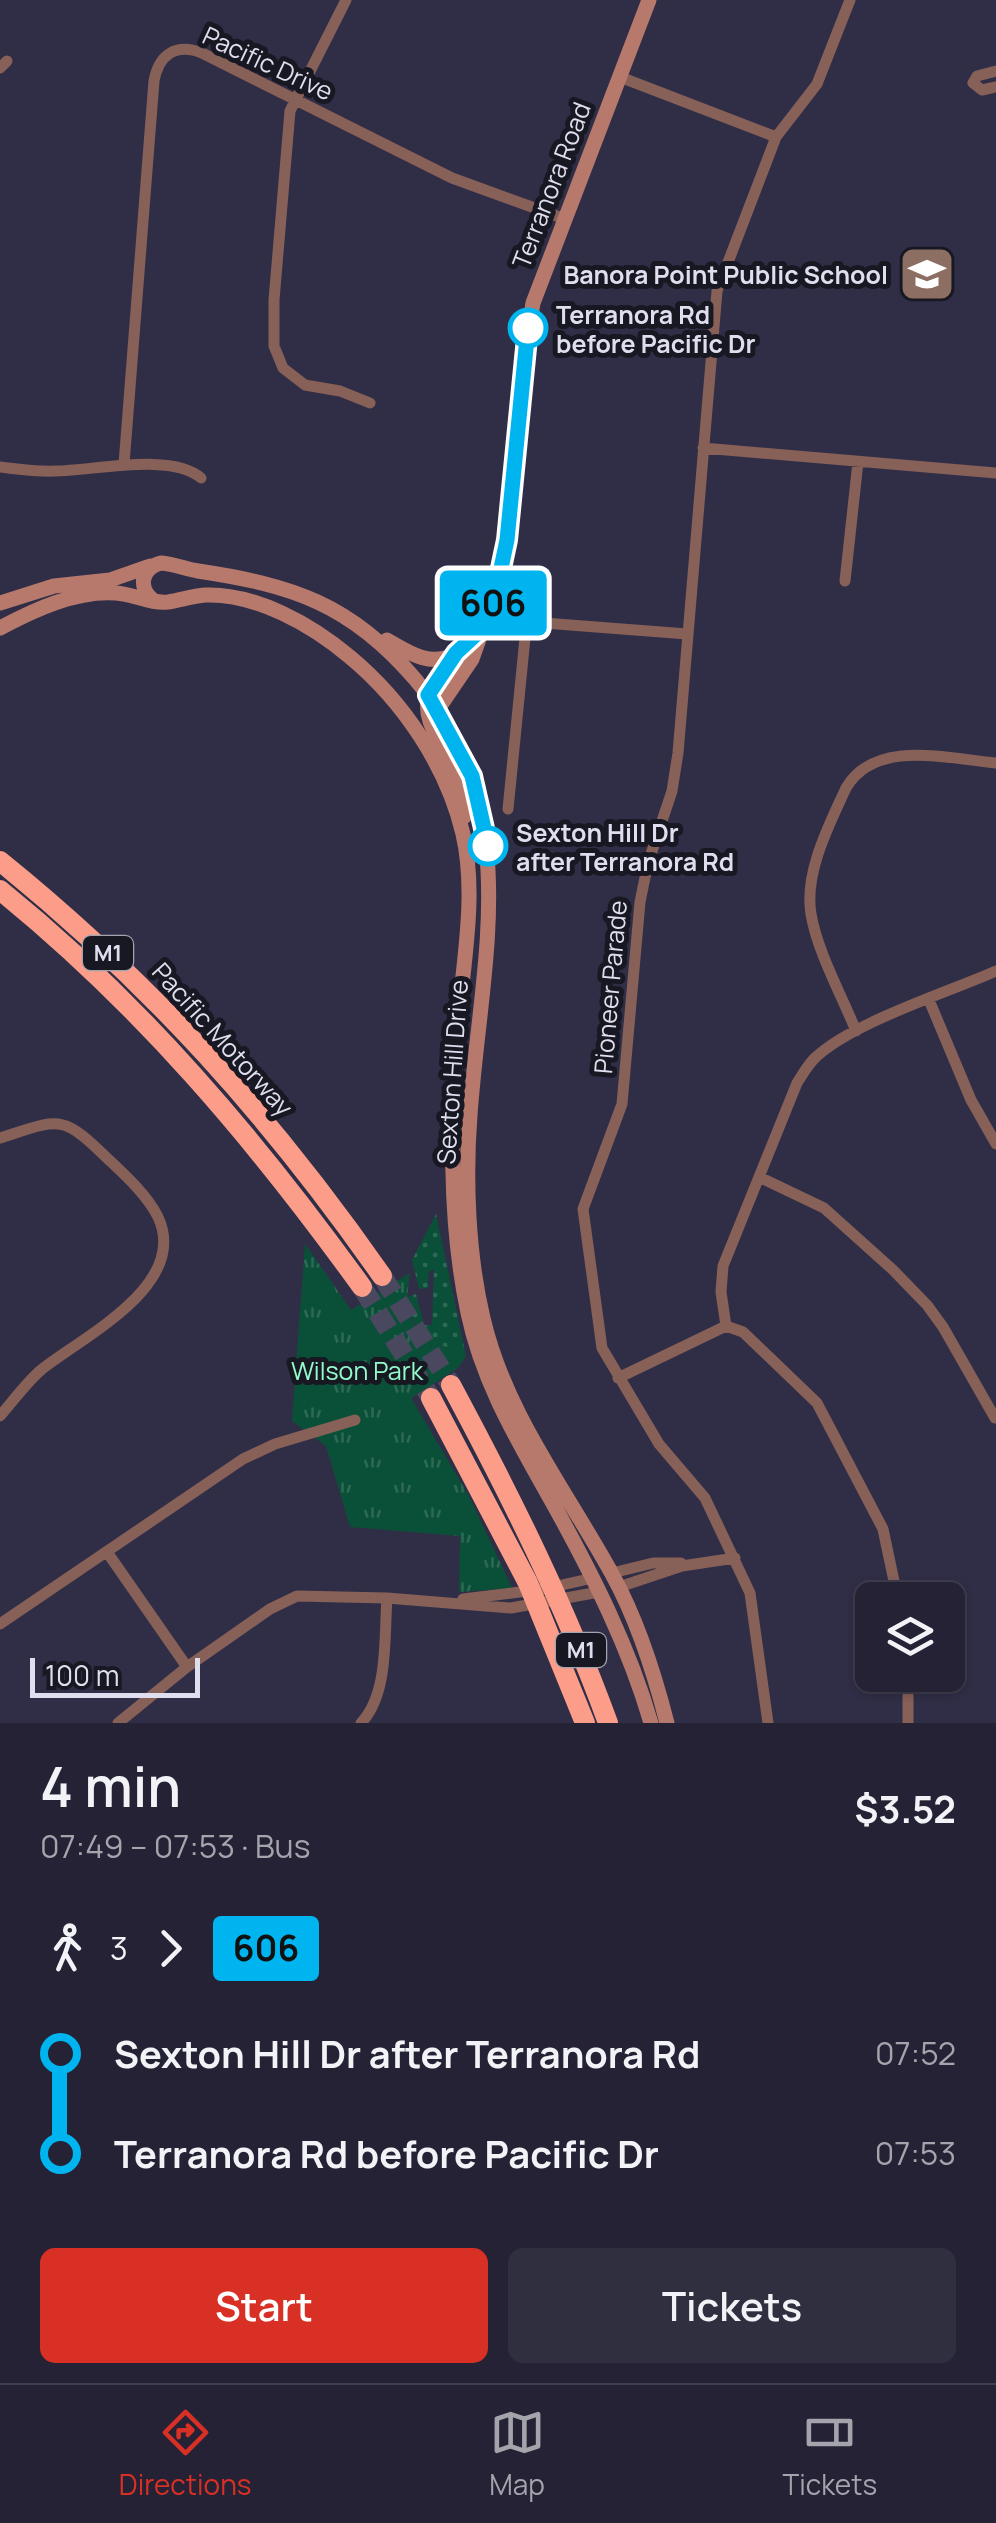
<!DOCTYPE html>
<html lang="en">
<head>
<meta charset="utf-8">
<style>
	body { margin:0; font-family:Manrope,sans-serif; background:#302f40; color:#f1f3f6; height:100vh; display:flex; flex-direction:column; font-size:38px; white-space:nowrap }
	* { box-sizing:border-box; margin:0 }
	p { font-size:32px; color:#a3a4ac }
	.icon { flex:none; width:55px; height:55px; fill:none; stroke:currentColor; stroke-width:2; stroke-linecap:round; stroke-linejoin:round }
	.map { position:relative; height:1723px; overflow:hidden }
	.side { display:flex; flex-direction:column; background:#242234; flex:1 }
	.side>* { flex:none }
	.badge { padding:0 20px; border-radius:8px; font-size:35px; line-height:65px }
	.fabs { position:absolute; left:855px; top:1582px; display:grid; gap:20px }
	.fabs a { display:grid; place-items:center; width:110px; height:110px; border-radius:15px; background:#242234; box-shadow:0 2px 8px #0004,0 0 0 2px #413f4f; font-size:50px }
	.scale { position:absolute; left:30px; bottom:25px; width:170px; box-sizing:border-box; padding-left:10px; border:5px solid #dfdeee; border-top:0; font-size:28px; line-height:35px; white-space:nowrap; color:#dfdeee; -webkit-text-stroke:8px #181823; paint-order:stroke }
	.map>.badge { position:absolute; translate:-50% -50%; box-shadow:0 0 0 5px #fff }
	.legs { display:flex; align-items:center; gap:15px; height:110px; padding:0 40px; font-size:32px }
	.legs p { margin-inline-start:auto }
	.overview { display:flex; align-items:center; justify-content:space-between; height:170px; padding:0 40px }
	h1 { font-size:55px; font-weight:600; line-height:75px }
	.button { display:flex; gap:20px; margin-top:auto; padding:20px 40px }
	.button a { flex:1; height:115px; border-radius:15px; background:#d93025; color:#fff; font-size:40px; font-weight:600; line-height:115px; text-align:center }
	.button a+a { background:#302f40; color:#f1f3f6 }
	ul { padding:0 40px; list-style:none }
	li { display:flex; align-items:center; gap:35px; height:100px; font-size:38px }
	li i { display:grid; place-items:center; width:15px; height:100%; margin:0 12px; background:currentColor }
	li i::after { content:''; width:25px; height:25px; margin:-12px; border:8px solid; border-radius:50%; background:#242234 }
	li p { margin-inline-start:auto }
	li:first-child i { background:linear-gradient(#0000 50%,currentColor 0) }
	li:last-child i { background:linear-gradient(currentColor 50%,#0000 0) }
	.dock { display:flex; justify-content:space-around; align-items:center; height:140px; border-top:2px solid #413f4f; background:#242234; font-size:28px; color:#a3a4ac }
	.dock a { display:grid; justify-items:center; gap:5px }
	.dock .selected { color:#d93025 }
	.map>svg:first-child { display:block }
	.grass { fill:url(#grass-dots) }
	.park { fill:url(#park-tufts) }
	.pitch { fill:#0a5038 }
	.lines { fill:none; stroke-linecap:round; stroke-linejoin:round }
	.highway-tunnel { stroke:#4a485f; stroke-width:20; stroke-dasharray:20 10; stroke-linecap:butt }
	.street { stroke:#876058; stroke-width:11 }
	.secondary { stroke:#b6796c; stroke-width:15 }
	.highway { stroke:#fc9d89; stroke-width:20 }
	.line-1-casing { stroke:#fff; stroke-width:22 }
	.line-1 { stroke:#00b5ef; stroke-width:15 }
	.stop-1-dot { fill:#fff; stroke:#00b5ef; stroke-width:5 }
	.labels { text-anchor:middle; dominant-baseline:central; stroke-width:10; stroke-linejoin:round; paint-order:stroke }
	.shield { fill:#181823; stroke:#a3a3b1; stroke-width:2.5 }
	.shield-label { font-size:22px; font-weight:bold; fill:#dfdeee }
	.street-label { font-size:25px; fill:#dfdeee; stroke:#181823 }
	.poi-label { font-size:25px; font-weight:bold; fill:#dfdeee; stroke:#181823; text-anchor:end }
	.stop-label { font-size:25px; font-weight:bold; fill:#dfdeee; stroke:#181823; text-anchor:start }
	.park-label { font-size:25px; fill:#92facb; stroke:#181823 }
</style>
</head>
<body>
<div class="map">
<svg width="996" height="1723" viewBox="0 0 996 1723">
	<defs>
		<pattern id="grass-dots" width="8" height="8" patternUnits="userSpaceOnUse" patternTransform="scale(2.5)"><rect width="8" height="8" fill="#0a5038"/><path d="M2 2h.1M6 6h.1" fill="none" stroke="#2d6955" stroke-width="1.8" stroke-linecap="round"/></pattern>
		<pattern id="park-tufts" width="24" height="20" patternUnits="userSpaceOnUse" patternTransform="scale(2.5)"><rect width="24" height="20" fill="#0a5038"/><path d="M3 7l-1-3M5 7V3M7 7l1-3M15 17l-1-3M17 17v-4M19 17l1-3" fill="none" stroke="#2d6955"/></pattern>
	</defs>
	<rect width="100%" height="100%" fill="#302e46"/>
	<path class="grass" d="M436,1214L466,1356C436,1349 409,1330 407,1297L416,1294L424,1325H432L434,1270L429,1271L428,1288L419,1289L412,1260Z"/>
	<path class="park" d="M305,1244L351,1310L410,1273C404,1312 407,1328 444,1346C452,1350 458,1354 466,1356L458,1368L411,1398L469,1496L512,1588L459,1592L460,1536L350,1527L326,1446L292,1421Z"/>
	<path class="pitch" d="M314,1362L332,1365L325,1405L307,1402Z"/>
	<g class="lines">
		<path class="highway-tunnel" d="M382,1276L451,1385
			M362,1287L431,1398"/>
		<path class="street" d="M346,0L290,111L274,300V346L283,368L305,385L340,391L370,403
			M0,68L7,61
			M996,71L977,76L973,83L982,90L996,87
			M620,77L776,137
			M703,448L996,473
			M124,464L154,81C159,54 176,43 202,53L452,178L565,219
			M0,467C18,469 37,472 55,471C92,471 172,452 201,478
			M845,581L858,462
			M494,601L527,618L544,623L687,634
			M508,809L527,618
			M929,1000L971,1100L996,1144
			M856,1031C842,996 817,951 811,914C804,873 829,825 846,788C875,738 949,759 996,763
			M0,1138C60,1119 61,1113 108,1159C125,1175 147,1195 158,1217C190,1285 82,1337 41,1370C26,1383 13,1401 0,1416
			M759,1177L824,1208L892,1269L927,1305L943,1327L995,1418
			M726,1326L721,1292L723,1266L797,1083C803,1074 808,1064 816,1057C854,1022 946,993 996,971
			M726,1326L743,1332L817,1403L883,1529L898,1600
			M618,1378L726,1326
			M107,1552L187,1667
			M612,1573L653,1563H681
			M619,1587L682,1566L735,1558
			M463,1599L544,1589L593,1578
			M0,1624L243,1459L275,1444L355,1420
			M118,1723L187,1667L270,1609L297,1596L387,1598L511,1608L599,1592
			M361,1723C389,1694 384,1636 387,1598
			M768,1723L750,1593L705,1498L659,1444L602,1348L583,1209L622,1104L640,902L648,863L672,791L678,753L717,291L776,137L817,84L850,0
			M908,1723V1675"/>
		<path class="secondary" d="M153,600C137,587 142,568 161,563C174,564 186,569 198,571C292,585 351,604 415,679C527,811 481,960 470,1115C465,1180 468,1255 483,1318C505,1413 566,1490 612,1574C638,1621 654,1672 667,1723
			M0,603L54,586L110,580L150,566
			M0,628C34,610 76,590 116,593C133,594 151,604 168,602C181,600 192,596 205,595C256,593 312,625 350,657C403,701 447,766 463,834C477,895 463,963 458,1024C451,1120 448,1219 468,1313C483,1385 520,1444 555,1507C593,1576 629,1647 651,1723
			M387,640C408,652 429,667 453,655
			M438,709L472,659L499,582L507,540L522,370L533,303L649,0
			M464,817C460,722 375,726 479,632"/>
		<path class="highway" d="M0,861C151,983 271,1117 382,1276
			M0,890C141,1004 256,1140 362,1287
			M451,1385C510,1495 565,1605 608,1723
			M431,1398L528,1583L585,1723"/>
	</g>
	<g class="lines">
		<g class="line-1-casing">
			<path id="line-1" d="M488,846L472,776L428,695L456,653L482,629L494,601L507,540L528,328"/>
		</g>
		<use href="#line-1" class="line-1"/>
	</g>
	<defs>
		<g id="school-square" transform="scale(2.875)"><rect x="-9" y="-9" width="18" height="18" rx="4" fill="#8d6e63" stroke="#181823"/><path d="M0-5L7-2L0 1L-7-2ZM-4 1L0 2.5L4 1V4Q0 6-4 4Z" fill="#fff"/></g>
	</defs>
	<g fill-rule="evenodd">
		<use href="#school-square" x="927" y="274"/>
	</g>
	<g class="stop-1-dot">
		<circle cx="528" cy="328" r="18"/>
		<circle cx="488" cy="846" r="18"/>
	</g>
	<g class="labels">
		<g class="shield">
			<rect x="83" y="936" width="50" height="34" rx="8"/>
			<rect x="556" y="1633" width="50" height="34" rx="8"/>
		</g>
		<g class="shield-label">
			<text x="108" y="953">M1</text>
			<text x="581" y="1650">M1</text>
		</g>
		<g class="street-label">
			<text transform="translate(268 63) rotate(25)">Pacific Drive</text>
			<text transform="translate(551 185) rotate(-69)">Terranora Road</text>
			<text transform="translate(610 987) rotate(-85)">Pioneer Parade</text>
			<text transform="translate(223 1039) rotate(48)">Pacific Motorway</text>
			<text transform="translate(452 1072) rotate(-86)">Sexton Hill Drive</text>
		</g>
		<g class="poi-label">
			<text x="888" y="274">Banora Point Public School</text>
		</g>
		<g class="stop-label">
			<text x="556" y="314">Terranora Rd<tspan x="556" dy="29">before Pacific Dr</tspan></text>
			<text x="516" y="832">Sexton Hill Dr<tspan x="516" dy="29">after Terranora Rd</tspan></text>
		</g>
		<g class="park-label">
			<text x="357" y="1370">Wilson Park</text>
		</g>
	</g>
</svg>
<div class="fabs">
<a><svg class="icon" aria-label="layers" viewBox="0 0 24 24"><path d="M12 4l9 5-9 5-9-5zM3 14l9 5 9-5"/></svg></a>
</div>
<div class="scale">100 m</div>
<b class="badge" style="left:493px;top:603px;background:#00b5ef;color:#111">606</b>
</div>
<section class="side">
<div class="overview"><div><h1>4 min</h1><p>07:49 – 07:53 · Bus</p></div><b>$3.52</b></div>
<div class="legs"><svg class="icon" aria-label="walk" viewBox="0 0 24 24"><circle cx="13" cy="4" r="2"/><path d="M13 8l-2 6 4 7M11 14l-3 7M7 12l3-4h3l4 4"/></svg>3<svg class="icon" aria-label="forward" viewBox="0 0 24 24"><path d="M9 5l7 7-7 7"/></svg><b class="badge" style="background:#00b5ef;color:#111">606</b></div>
<ul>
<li><i style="color:#00b5ef"></i><b>Sexton Hill Dr after Terranora Rd</b><p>07:52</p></li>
<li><i style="color:#00b5ef"></i><b>Terranora Rd before Pacific Dr</b><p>07:53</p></li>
</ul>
<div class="button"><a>Start</a><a>Tickets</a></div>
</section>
<nav class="dock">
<a class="selected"><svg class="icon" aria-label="directions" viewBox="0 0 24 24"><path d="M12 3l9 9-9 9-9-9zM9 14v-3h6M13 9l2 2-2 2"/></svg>Directions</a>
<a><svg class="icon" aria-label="map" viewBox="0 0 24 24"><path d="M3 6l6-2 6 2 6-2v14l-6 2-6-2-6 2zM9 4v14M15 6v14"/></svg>Map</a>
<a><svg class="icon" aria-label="tickets" viewBox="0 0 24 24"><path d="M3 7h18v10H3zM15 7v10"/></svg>Tickets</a>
</nav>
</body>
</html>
